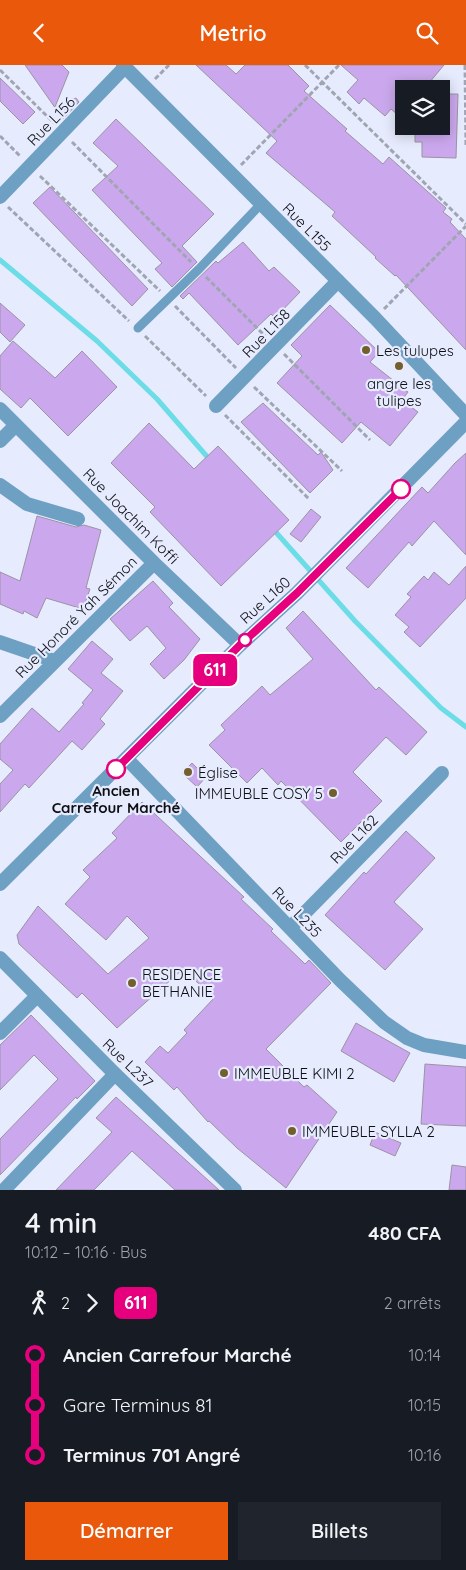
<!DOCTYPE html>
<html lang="fr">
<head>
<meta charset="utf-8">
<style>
	body { margin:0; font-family:Quicksand,sans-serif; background:#20242c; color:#f1f3f6; height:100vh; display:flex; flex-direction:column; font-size:19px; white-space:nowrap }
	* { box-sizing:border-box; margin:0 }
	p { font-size:16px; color:#9ea1a6 }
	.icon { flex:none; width:28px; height:28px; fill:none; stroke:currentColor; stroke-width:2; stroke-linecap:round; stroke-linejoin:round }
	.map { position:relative; height:1125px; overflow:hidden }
	.side { display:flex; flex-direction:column; background:#171b24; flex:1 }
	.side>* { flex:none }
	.badge { padding:0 10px; border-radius:8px; font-size:18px; line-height:32px }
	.fabs { position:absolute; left:395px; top:15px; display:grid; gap:10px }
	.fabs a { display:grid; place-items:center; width:55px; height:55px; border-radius:0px; background:#171b24; box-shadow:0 2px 12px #0003; font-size:25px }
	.map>.badge { position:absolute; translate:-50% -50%; box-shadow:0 0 0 2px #fff }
	.legs { display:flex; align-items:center; gap:8px; height:55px; padding:0 25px; font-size:16px }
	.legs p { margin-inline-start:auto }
	.headline { display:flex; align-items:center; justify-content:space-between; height:85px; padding:0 25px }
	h1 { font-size:28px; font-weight:600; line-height:38px }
	.cta { display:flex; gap:10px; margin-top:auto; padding:10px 25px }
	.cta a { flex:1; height:58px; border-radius:0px; background:#ea580c; color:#fff; font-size:20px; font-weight:600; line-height:58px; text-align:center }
	.cta a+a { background:#20242c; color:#f1f3f6 }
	ul { padding:0 25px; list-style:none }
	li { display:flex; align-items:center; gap:18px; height:50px; font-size:19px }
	li i { display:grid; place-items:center; width:8px; height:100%; margin:0 6px; background:currentColor }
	li i::after { content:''; width:12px; height:12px; margin:-6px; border:4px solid; border-radius:50%; background:#171b24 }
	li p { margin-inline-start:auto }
	li:first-child i { background:linear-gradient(#0000 50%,currentColor 0) }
	li:last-child i { background:linear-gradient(currentColor 50%,#0000 0) }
	header { display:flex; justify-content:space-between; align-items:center; height:65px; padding:0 25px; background:#ea580c; color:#fff; font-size:22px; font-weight:600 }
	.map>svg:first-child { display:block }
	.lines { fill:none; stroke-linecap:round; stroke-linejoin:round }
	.stream { stroke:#6cdce7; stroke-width:5 }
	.building { fill:#cba8ed; stroke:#9b93a3 }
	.path { stroke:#a1a5b3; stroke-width:3; stroke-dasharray:5 2.5; stroke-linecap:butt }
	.service { stroke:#6da0c2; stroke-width:9 }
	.minor { stroke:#6da0c2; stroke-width:14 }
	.tertiary { stroke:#6da0c2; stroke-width:14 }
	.line-1-casing { stroke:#fff; stroke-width:11 }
	.line-1 { stroke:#e6007e; stroke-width:8 }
	.poi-dot { fill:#735e2d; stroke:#e6ebfd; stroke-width:2 }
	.stop-1-dot { fill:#fff; stroke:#e6007e; stroke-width:2.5 }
	.labels { text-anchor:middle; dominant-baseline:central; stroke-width:4.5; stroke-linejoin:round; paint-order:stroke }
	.street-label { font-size:15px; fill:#0d0f15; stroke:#e6ebfd }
	.poi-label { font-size:15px; fill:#0d0f15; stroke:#e6ebfd; text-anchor:start }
	.stop-label { font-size:15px; font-weight:bold; fill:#0d0f15; stroke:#e6ebfd }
</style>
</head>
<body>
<header><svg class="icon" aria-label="back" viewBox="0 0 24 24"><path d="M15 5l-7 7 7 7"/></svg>Metrio<svg class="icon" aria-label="search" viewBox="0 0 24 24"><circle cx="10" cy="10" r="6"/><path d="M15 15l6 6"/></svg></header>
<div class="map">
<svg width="466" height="1125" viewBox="0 0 466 1125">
	<rect width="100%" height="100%" fill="#e6ebfd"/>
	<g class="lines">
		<path class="stream" d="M0,195L97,276L157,334L210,395
			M273,464L355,556L441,643L466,662"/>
	</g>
	<path class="building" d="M25,0H62L69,7L55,42L76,33L79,37L63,54Z
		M196,0H226L236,9L245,0H288L309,21L304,26L347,64L345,66L383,99L389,92L446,143L443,147L452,154L450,157L466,174V285L396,210L395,211L375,193L376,192L332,151L335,147L266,88L277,76Z
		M341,0H444L424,24H404V44L398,50L391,44L385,51L364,33L359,39L347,27L358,15Z
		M0,13L35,47L23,59L0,36Z
		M441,29H458L456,93L422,92V77H415V61H441Z
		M116,54L214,149L182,181L197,197L172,222L155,204L162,198L92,125L118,101L93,78Z
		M50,122L148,224L132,241L33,138Z
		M243,177L269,206L274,202L300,227L275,253L271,249L238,280L189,228L183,234L180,231L216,196L218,198Z
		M0,238L25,260L10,277L0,267Z
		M330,240L379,287L370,297L408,327L402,335L418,347L390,381L361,357L342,378L277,318L302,291L291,280Z
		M13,276L55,313L82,286L117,322L68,371L30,333L21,343L0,324V291Z
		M263,338L318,390L321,387L333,405L310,428L241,357Z
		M149,358L194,404L218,381L289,455L221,521L150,447L155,442L111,398Z
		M466,388V490L434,456L412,481L409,477L368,523L346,503L422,422L428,428L455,398Z
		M311,444L321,452L301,477L290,469Z
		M37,451L76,462L84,460L101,465L86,523L90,524L83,544L46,533L37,553L24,546L23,549L0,539V507L20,516Z
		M466,501V533L420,582L404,567L409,562L395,550L411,532L407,529L424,511L428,515L434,507L449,520Z
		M153,516L173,538L169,542L200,574L184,595L164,614L150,599L166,583L147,561L130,576L110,554Z
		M303,546L376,625L379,622L427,667L406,690L386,672L353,707L382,736L341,777L281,716L278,720L262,703L247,718L209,680L225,665L221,660L262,621L270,630L313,594L286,563Z
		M92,576L113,594L101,608L123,626L100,654L105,659L82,685L72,676L29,723L25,719L0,747V719L13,705L0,694V679L32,643L59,667L84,639L82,638L93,625L68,604Z
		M192,698L206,712L197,722L182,708Z
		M142,737L244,832L241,834L273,864L271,866L305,899L309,895L331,918L266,984L304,1022L307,1020L337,1047L286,1123L237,1083L209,1056L208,1057L177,1022L174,1025L145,997L160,981L168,988L187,968L184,965L214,933L183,904L117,963L82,928L77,933L19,879L17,870L38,841L108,909L149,873L127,851L106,875L65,839L90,812L83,805L117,773L112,768Z
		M406,766L435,793L394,837L423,864L385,905L325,850L364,807L366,809Z
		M31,950L95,1016L77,1034L76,1032L0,1110V1074L58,1014L34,990L0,1025V980Z
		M356,958L410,988L394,1017L341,986Z
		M425,999L466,1002V1061L421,1059Z
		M116,1032L219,1125H175L132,1086L94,1125H56L112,1067L96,1053Z
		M375,1067L401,1078L395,1091L370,1080Z
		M452,1100L466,1102V1125H449Z"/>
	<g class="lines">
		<path class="path" d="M305,0L466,159
			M465,0L466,82
			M0,5L54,58
			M155,14L169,0
			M0,71L20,91
			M72,77L191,197
			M241,100L339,0
			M40,111L160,226
			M8,142L129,256
			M206,212L265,271
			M175,241L236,303
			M384,244L466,161
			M145,271L206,331
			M284,289L370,375
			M254,322L342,406
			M225,350L309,434"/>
		<path class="service" d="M138,263L199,204L261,139"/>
		<path class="minor" d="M0,132L125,2
			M216,341L338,216
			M0,344L154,498L240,580
			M0,376L16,360
			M0,420L27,439L78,454
			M0,577L55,596
			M0,651L154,498
			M127,694L340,915L384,957L407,973L424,980L466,987
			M290,863L442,708
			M0,968L37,931
			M4,1125L115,1009"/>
		<path class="tertiary" d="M123,0L375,253L466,350
			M0,819L240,580L297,528L466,357
			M0,893L115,1009L235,1125"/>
	</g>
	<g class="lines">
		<g class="line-1-casing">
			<path id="line-1" d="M116,704L240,580L297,528L401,424"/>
		</g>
		<use href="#line-1" class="line-1"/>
	</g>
	<g class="poi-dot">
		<circle cx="366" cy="285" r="5"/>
		<circle cx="399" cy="301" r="5"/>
		<circle cx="188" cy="707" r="5"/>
		<circle cx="333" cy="728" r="5"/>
		<circle cx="132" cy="918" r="5"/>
		<circle cx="224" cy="1008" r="5"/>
		<circle cx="292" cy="1066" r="5"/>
	</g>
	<g class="stop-1-dot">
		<circle cx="401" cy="424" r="9"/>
		<circle cx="245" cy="575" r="6"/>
		<circle cx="116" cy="704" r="9"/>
	</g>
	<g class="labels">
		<g class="street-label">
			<text transform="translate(51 56) rotate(-46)">Rue L156</text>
			<text transform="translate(307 162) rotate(45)">Rue L155</text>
			<text transform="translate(266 268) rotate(-46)">Rue L158</text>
			<text transform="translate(131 451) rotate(45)">Rue Joachim Koffi</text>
			<text transform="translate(265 535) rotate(-42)">Rue L160</text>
			<text transform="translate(76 552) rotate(-45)">Rue Honoré Yah Sémon</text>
			<text transform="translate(354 774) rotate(-46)">Rue L162</text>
			<text transform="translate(297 847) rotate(46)">Rue L235</text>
			<text transform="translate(128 998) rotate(44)">Rue L237</text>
		</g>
		<g class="poi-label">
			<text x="376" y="285">Les tulupes</text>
			<text x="399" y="318" text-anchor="middle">angre les<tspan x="399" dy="17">tulipes</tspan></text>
			<text x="198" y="707">Église</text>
			<text x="323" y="728" text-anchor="end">IMMEUBLE COSY 5</text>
			<text x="142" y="909">RESIDENCE<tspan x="142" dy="17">BETHANIE</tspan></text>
			<text x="234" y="1008">IMMEUBLE KIMI 2</text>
			<text x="302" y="1066">IMMEUBLE SYLLA 2</text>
		</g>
		<g class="stop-label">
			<text x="116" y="725">Ancien<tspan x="116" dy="17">Carrefour Marché</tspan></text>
		</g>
	</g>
</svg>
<div class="fabs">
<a><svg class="icon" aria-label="layers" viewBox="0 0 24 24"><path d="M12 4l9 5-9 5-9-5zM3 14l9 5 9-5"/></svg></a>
</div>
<b class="badge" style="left:215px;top:605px;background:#e6007e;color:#fff">611</b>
</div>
<section class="side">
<div class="headline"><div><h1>4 min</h1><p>10:12 – 10:16 · Bus</p></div><b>480 CFA</b></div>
<div class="legs"><svg class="icon" aria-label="walk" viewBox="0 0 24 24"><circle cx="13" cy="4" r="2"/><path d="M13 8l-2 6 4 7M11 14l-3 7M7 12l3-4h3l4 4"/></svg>2<svg class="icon" aria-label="forward" viewBox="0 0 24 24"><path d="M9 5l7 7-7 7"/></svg><b class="badge" style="background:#e6007e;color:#fff">611</b><p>2 arrêts</p></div>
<ul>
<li><i style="color:#e6007e"></i><b>Ancien Carrefour Marché</b><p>10:14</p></li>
<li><i style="color:#e6007e"></i><span>Gare Terminus 81</span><p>10:15</p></li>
<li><i style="color:#e6007e"></i><b>Terminus 701 Angré</b><p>10:16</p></li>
</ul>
<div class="cta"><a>Démarrer</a><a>Billets</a></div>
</section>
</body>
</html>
